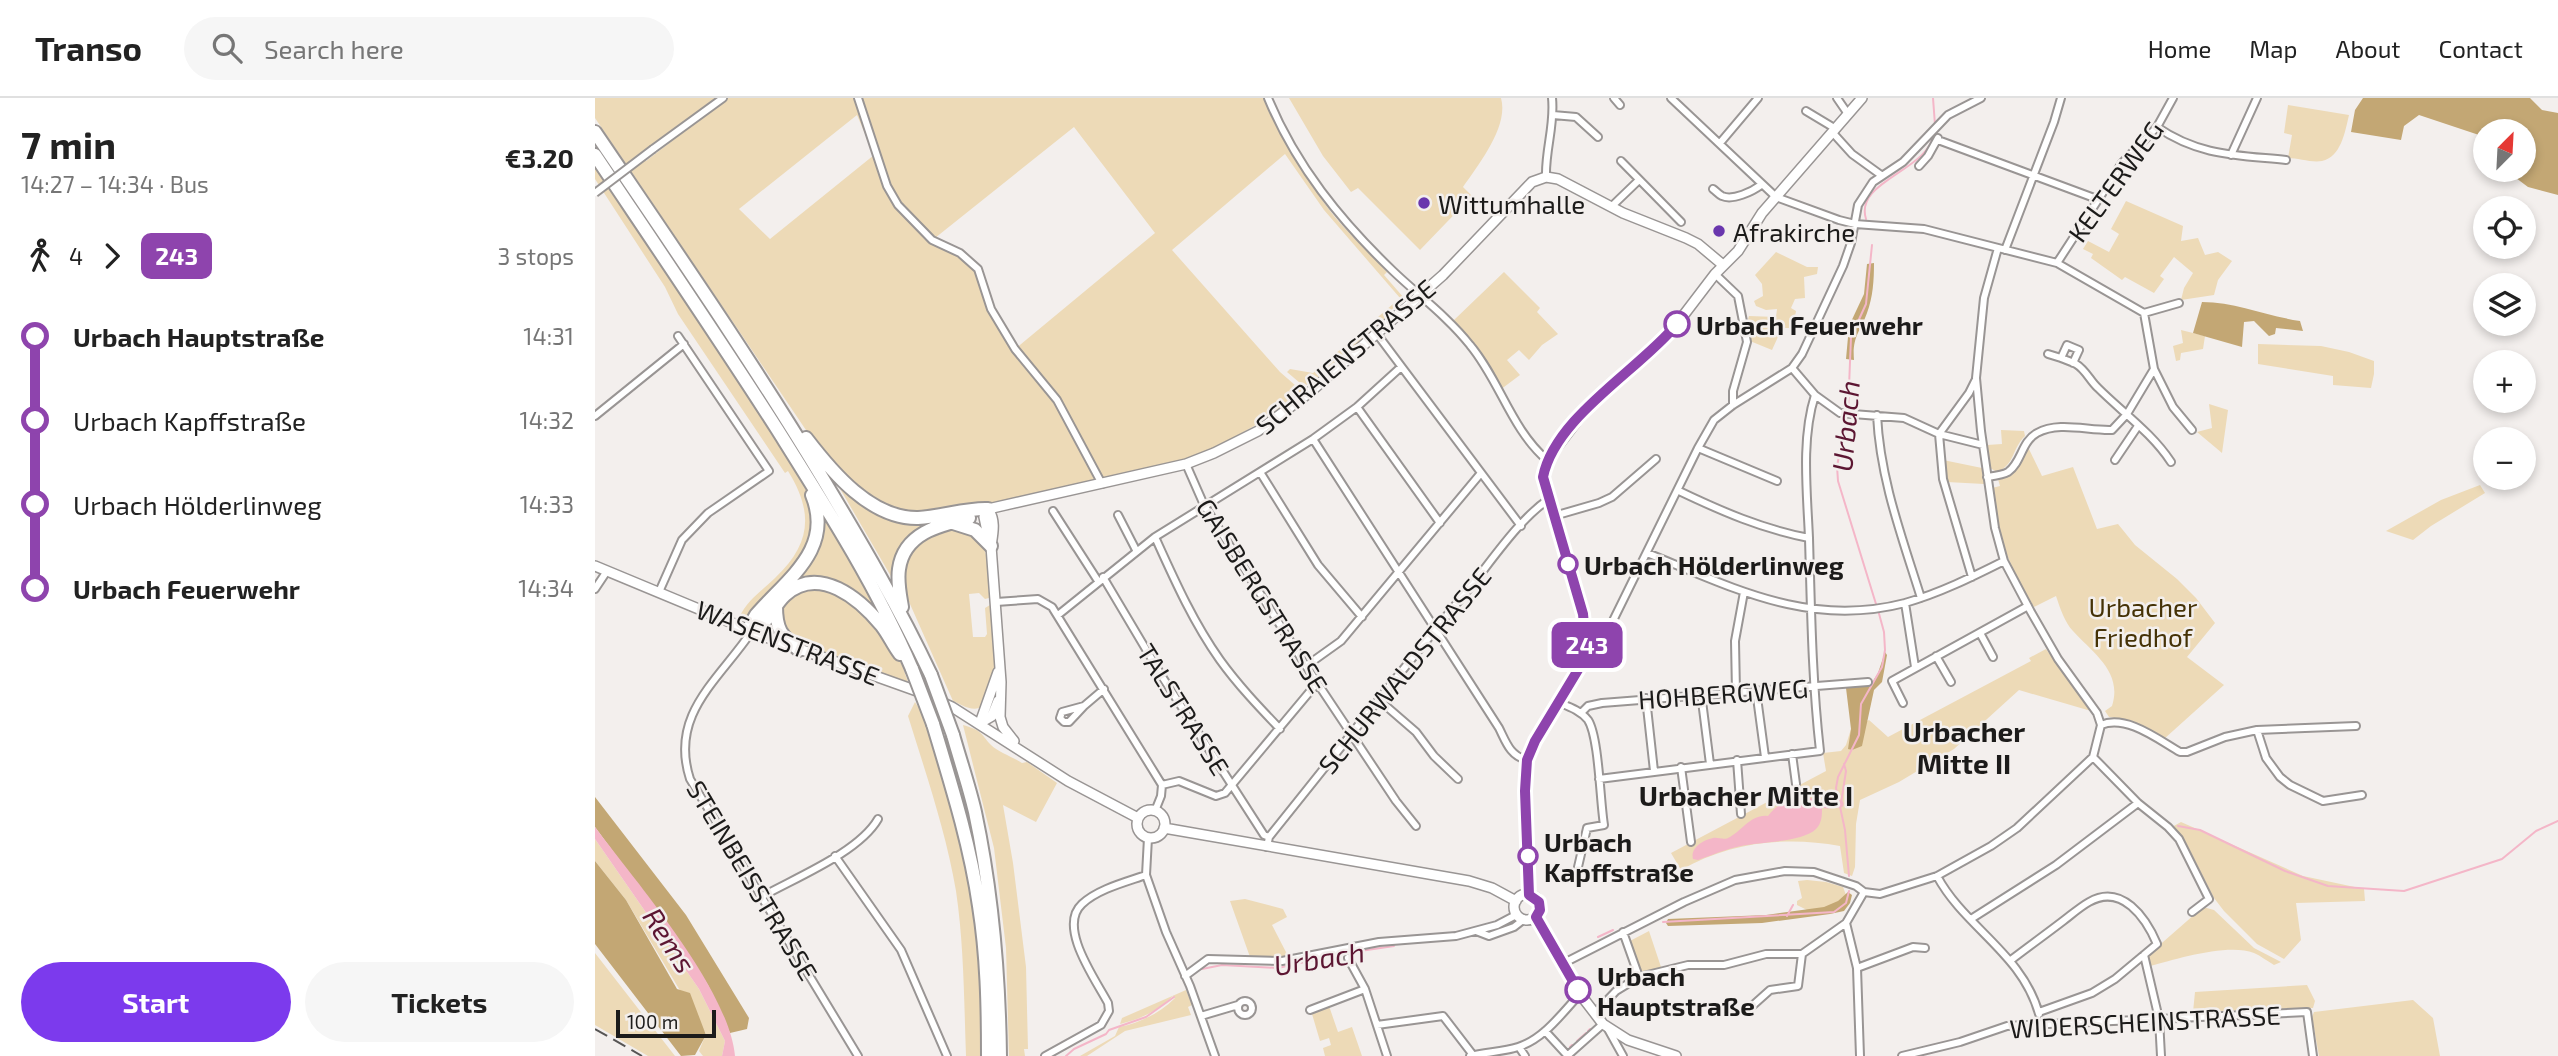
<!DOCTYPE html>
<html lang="en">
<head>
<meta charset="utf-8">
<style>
	body { margin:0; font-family:"Exo 2",sans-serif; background:#f6f6f6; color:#222; height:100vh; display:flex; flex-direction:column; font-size:26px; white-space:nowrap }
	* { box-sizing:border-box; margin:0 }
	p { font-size:23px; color:#767676 }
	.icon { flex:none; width:38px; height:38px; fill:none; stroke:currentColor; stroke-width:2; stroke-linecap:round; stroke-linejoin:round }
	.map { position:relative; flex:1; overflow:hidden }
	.side { display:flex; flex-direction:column; background:#fff; width:595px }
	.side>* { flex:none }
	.badge { padding:0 14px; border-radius:10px; font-size:24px; line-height:46px }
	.needle { width:46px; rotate:24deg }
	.buttons { position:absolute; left:1878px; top:21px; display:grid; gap:14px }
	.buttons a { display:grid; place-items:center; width:63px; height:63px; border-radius:50%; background:#fff; box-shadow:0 4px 10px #0003; font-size:35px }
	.scale { position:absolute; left:21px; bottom:18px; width:100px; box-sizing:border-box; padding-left:7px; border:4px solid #1c1b1a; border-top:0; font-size:19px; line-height:24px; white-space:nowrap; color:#1c1b1a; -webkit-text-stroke:5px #f3efed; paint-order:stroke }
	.map>.badge { position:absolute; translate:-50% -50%; box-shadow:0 0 0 4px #fff }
	.legs { display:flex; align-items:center; gap:10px; height:77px; padding:0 21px; font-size:23px }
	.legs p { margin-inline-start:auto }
	.headline { display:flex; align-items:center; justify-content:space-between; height:119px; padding:0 21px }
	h1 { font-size:38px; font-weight:700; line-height:52px }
	.action { display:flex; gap:14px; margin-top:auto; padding:14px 21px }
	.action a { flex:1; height:80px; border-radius:42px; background:#7c3aed; color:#fff; font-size:28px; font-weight:700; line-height:80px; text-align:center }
	.action a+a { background:#f6f6f6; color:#222 }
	ul { padding:0 21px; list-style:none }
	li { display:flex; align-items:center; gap:24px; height:84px; font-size:26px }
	li i { display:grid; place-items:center; width:10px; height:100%; margin:0 9px; background:currentColor }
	li i::after { content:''; width:18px; height:18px; margin:-9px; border:5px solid; border-radius:50%; background:#fff }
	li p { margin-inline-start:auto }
	li:first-child i { background:linear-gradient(#0000 50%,currentColor 0) }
	li:last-child i { background:linear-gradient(currentColor 50%,#0000 0) }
	header { display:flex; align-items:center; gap:42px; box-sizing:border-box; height:98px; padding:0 35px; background:#fff; border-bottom:2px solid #e0e0e0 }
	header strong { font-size:33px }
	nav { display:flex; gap:38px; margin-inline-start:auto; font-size:24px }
	.search { width:490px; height:63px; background:#f6f6f6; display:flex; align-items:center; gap:18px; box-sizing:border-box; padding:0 24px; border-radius:38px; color:#767676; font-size:26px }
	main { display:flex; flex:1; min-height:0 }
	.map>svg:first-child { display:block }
	.green { fill:#eddab7; fill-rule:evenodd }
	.forest { fill:#c3a774 }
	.water { fill:#f4b6c8 }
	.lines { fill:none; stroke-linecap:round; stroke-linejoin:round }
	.stream { stroke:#f4b6c8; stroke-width:2 }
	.canal { stroke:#f4b6c8; stroke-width:7 }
	.street-casing { stroke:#999594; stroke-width:10 }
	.secondary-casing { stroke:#999594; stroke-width:12 }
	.highway-casing { stroke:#999594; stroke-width:16 }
	.street { stroke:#fff; stroke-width:6 }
	.secondary { stroke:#fff; stroke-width:9 }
	.highway { stroke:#fff; stroke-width:12 }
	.rail { stroke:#575554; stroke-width:2; stroke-dasharray:14 7; stroke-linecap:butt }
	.street-bridge-casing { stroke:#999594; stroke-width:10; stroke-linecap:butt }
	.highway-bridge-casing { stroke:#999594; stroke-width:16; stroke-linecap:butt }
	.street-bridge { stroke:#fff; stroke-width:6 }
	.highway-bridge { stroke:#fff; stroke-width:12 }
	.line-1-casing { stroke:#fff; stroke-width:16 }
	.line-1 { stroke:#8e44ad; stroke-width:10 }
	.poi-dot { fill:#6936ad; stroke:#f3efed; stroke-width:2.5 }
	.stop-1-dot { fill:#fff; stroke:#8e44ad; stroke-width:3.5 }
	.labels { text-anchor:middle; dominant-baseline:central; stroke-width:5; stroke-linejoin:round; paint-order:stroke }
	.street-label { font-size:26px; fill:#1c1b1a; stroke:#f3efed }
	.poi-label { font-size:26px; fill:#1c1b1a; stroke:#f3efed; text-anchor:start }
	.stop-label { font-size:26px; font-weight:bold; fill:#1c1b1a; stroke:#f3efed; text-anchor:start }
	.park-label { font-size:26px; fill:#453206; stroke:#f3efed }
	.water-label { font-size:28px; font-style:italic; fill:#5c1632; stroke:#f3efed }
	.neighbourhood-label { font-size:28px; font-weight:bold; fill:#1c1b1a; stroke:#f3efed }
</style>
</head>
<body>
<header>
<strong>Transo</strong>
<div class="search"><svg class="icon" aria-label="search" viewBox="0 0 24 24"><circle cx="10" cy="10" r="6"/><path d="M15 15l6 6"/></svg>Search here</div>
<nav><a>Home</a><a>Map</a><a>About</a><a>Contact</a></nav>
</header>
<main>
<section class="side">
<div class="headline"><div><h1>7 min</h1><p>14:27 – 14:34 · Bus</p></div><b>€3.20</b></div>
<div class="legs"><svg class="icon" aria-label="walk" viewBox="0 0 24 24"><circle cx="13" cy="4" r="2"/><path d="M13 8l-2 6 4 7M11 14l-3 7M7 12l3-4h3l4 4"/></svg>4<svg class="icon" aria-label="forward" viewBox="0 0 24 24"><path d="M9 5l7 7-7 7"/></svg><b class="badge" style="background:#8e44ad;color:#fff">243</b><p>3 stops</p></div>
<ul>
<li><i style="color:#8e44ad"></i><b>Urbach Hauptstraße</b><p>14:31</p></li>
<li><i style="color:#8e44ad"></i><span>Urbach Kapffstraße</span><p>14:32</p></li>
<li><i style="color:#8e44ad"></i><span>Urbach Hölderlinweg</span><p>14:33</p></li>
<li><i style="color:#8e44ad"></i><b>Urbach Feuerwehr</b><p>14:34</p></li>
</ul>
<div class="action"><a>Start</a><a>Tickets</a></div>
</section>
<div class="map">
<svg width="1963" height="958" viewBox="0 0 1963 958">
	<rect width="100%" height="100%" fill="#f3efed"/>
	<path class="green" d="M0,0H670C688,42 711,82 739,118C755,137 774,155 792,174L789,177L809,200L792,216L795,219L716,288L705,285L692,274L695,271L718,275L805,200L729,112L690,56L577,152L685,274L708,294C672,322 642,340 599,358C585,364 568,367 553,371C508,383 463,391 418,400C391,405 333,422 308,414C268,401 241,369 215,338L0,20ZM116,4L121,9L51,63L47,57ZM262,17L279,57L175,141L144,111ZM479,29L560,135L419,252L383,178L372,162L375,159L340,140Z
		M694,0H906C914,28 884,66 868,89L877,98L825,152L763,90L756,94L728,58Z
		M1693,7L1754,17C1750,34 1746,59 1727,63C1717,65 1703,60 1693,60L1697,37L1689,35Z
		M0,67L202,372L219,407L217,447L153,519L144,520C152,502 167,493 180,480C216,446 219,415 193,373L190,375L83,216L70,189L0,81Z
		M1531,103L1588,128L1586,143L1603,140L1610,157L1623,154L1637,163L1623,182L1619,197L1586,202L1589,190L1598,175L1579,159L1565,178L1569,181L1559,195L1530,179L1527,182L1496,160L1498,156L1488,151L1493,143L1514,154L1524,136L1516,131Z
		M1181,154L1212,169H1223L1222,176L1209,179L1210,200L1200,201L1196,210L1201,213L1198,230H1187L1177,252L1155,243L1151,228L1154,218L1181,219L1182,211L1171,212L1161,208L1159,203L1168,198L1167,186L1160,177Z
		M909,174L945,210L942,214L963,236L947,247L934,262L924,252L912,262L925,277L905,292L876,242L859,222Z
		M1586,232L1610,238L1608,251L1586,255L1585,262L1581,263L1578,248L1588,245Z
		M1663,246L1726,248L1754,254L1779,263V276L1776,290L1738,287V278L1663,266Z
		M1614,306L1633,312L1627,355L1602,334L1617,330Z
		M1406,332L1429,333L1430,338C1417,350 1420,367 1402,374L1395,370L1392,347L1407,346Z
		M1432,347L1447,378L1478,369L1502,431L1523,426L1540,447L1582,481L1601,500L1620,525L1592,559L1629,587L1569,641C1552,629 1535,622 1514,619L1510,613L1517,608C1528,574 1498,555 1478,533C1470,525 1465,510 1461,498L1439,509C1413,466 1403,441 1397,390L1405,388L1403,381L1417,377Z
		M1348,362L1387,370L1389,386L1352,384Z
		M240,382L288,415L382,413L328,430L297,480Z
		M1885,387L1890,395L1836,428L1818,442L1791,433L1846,402Z
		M227,414H230L291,524L225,481L164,520L209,470Z
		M352,429C359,431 369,431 375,434C396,445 393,477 395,496L394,500L390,501L384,495L374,496L378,539H390L392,536L390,510L395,507C402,523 405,603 384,610C375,613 365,606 358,603L307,488L310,459L317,448Z
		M217,487L256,500L295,545L307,567L313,584C283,573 217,556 194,538C186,532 180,512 188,503C194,496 209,491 217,487Z
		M1451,551L1496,613L1424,592L1359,651L1304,684L1265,702L1261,726L1260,769L1257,778L1249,775L1245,748C1191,738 1135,744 1086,772L1076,755L1231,673L1228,655L1246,653L1251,647L1256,631L1274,622L1293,639L1436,563L1434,560Z
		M320,604C333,622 340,651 347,673C374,765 391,862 387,958H371C369,903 369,847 361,793C351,734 331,676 313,618Z
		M368,627C388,633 384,634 396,647C403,654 418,659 427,665L432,664L462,685L441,724L408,707L418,765L431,869L433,951H429L430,958H414L411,850L399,750Z
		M1586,724L1708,778L1769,791L1770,803L1701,805L1706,842L1689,861L1662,846L1629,813L1619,800L1591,745L1577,729Z
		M0,741L104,891L130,943L127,958H108L104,953L111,936L31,802L0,763Z
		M1212,782L1231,784L1248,789L1251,797L1244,810L1214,813L1202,807V803L1207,800L1203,783Z
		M650,801L688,811L692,819L677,827L693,858L678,860L655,859L635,803Z
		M1608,809L1619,812L1659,850L1686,864L1679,867C1672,863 1666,858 1659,855C1633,845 1582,861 1555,868L1552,858Z
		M1054,833L1066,869L1046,875L1043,872L1033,844Z
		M0,855L80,958H53L0,927Z
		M1712,887L1720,903L1718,910L1598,914L1600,894Z
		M591,892L597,907L593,909L596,917L530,933L492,958H485L520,938L524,929C545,925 565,915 580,900L578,898C562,913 546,921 525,926L527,920Z
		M1818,902L1838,920L1845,958H1724L1717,919L1719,914Z
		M734,908L743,934L757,929L767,958H730L728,950L736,947L734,940L725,943L717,916Z"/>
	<path class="forest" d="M1768,0H1935L1947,12L1963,15V97L1933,89L1917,77V72H1928V33H1890V39L1824,17L1809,28L1806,42L1756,34L1760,12Z
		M1279,165C1279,182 1278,199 1272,215C1265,234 1257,239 1259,262L1251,261L1254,228L1269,196L1272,166Z
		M1607,204C1641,204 1671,218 1705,223L1708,233L1681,230L1680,236L1674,238L1659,223L1649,224L1647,249L1598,235Z
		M1290,554L1292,557L1287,584L1279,592L1267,648L1257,652L1253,651L1256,631L1251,590L1275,588L1283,575Z
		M0,699L91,817L154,920L152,931L135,935L113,887L87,847L0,729Z
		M0,763L31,802L82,891L95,895L111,937L100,957L86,958L0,846Z
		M1253,794L1257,797L1255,805L1249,813L1235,816L1167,825L1073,828L1071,825L1073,821L1171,817L1229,809L1243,803Z"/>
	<path class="water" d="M1215,700L1231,704V710H1227C1227,717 1227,725 1221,731C1208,744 1165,744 1146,748C1131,751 1117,757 1103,762L1098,761C1095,750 1108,742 1118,740C1124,739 1129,743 1135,739C1148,732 1156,716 1173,718C1184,703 1197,702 1215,700Z
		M0,729C41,784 134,891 140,958H127L130,943L104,891L0,741Z"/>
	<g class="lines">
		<path class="stream" d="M1338,0L1340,27
			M1271,121C1259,83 1333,73 1339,36
			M1253,314L1256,239L1271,206L1277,147
			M1252,319L1242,368L1243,383L1281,506
			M1246,705L1251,673L1249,666
			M1583,728L1605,732L1690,773L1733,788L1809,793L1907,761L1941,733L1963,723
			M1254,778L1250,732L1241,690L1243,679L1264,637L1266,606L1287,569L1290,552L1289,534L1283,512
			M1192,818L1198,807
			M1068,824L1239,814L1251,805L1254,793
			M1003,839L1018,832
			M607,871L627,867L683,870L745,856L799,848
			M993,933L995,931
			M982,943L991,935
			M975,949L977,947
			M471,958L479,951L511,936L514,932L551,919L579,899"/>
		<path class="canal" d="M1231,707L1245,706"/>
		<g class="street-casing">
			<path id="street" d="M263,0L292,88L303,107L337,142L365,155L383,171L396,211L420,251L462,302L507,386
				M673,0C701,68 746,123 798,173C823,197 853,219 875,247C905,283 916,331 952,362
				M1019,0L1025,7
				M1076,0L1181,99L1244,122L1260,126L1329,131L1462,165L1549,215L1584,205
				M1242,0L1253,16
				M1211,13L1241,31
				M958,17L981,19L1003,39
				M1562,29C1604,58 1642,57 1691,62
				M1238,35L1257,56L1286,77
				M1343,42L1502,101
				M1125,45L1163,0
				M58,51L128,0
				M1636,57L1662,0
				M1026,63L1086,124
				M1324,68L1333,58L1343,40
				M951,79C950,52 960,27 957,0
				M1118,91C1121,93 1123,96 1127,98C1138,103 1158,93 1166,87
				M1016,109L1044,82
				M1410,152L1459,24L1466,0
				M1462,165L1527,65L1562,29L1578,0
				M1120,176L1143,198L1152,244L1138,293V307
				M1549,215L1559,271L1578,309L1597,332
				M782,236L926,428
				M1453,256L1466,260L1472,247L1484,252L1478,265
				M1466,260C1471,262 1477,264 1481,266C1491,272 1495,283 1503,290C1527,314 1557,335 1576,364
				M1197,270L1220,297L1245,315L1309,320L1344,336L1388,347
				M762,309L845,425
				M1282,317C1285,381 1307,439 1326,500
				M0,318L89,246
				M718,341L904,630C911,644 915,658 932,662
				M1103,350L1182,383
				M1520,362L1543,328
				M591,366L609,407L711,568L801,703L821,728
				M665,374L723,467L767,519
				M1392,379C1399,378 1408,377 1413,374C1427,364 1426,344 1442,335C1464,323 1493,333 1517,332L1532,316L1559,271
				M1084,393C1126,413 1167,431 1214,440
				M458,413L503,483
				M523,417L541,452
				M959,418L1004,405L1017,399L1061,361
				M560,439C579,481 598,524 625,562C643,587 664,609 685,631
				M1052,455C1139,490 1214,530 1310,505C1345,495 1377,479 1409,463
				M508,479L568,580L669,737L674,739
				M1377,479L1348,381L1344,336L1374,295L1380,283
				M0,491L12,473
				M64,494L87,442L113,415L174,373L83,238
				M401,504L443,501L457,509L567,687
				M1310,505L1320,569
				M463,517L560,439L718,341L762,309L806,269
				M157,533C124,582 74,616 95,681L263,958
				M1385,535L1398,559
				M992,557L1008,543L1103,350L1119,322L1138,307L1197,270L1207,256L1248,168L1256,145L1263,107L1278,84L1308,64L1353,17L1386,0
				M1341,558L1356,584
				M711,568L746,543L886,375
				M1161,592L1170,659
				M1141,594L1140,543L1149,494
				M1106,595L1115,666
				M1051,600L1059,673
				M784,602L821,634L839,658L863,681
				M965,605C975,609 986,613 993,622C1004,639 1005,703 1009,727L992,730L983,769
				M1308,605L1297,583L1433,508
				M489,608L474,624H469L465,620L467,614L489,608L509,591
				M986,615L993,608L1007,605L1273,584
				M1506,627C1531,616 1564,642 1585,654H1592L1630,639L1662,632L1761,628
				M1662,632L1671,660L1685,679L1695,687L1728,703L1767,697
				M1197,656L1201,686
				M1498,659L1543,705L1573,729L1584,741L1614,801L1597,814
				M1142,662L1146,716
				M1086,669L1096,744
				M1004,681L1225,653C1217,582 1216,511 1214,440C1212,393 1206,341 1220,297
				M567,687L584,683L621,698L630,695L722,585
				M560,713L566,698L567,687
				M553,740L551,777L571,834L595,888L620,958
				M672,749L674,739C740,657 805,574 872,493C896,464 923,422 954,401
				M240,758L306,852L352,958
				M1342,778C1370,830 1427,855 1444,916
				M168,798C202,779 264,754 283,721
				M1376,821L1461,767L1543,705
				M881,833L894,838L919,829L928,822
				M1028,834L1044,879L1093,867H1129L1171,856H1207L1251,825
				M1549,857L1564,921L1566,958
				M753,860L770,891L792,958
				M1416,862C1433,849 1451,836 1468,823C1476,817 1485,809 1494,804C1527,785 1551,820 1562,846L1520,881L1497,895L1444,914
				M969,865L1089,804L1140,782L1190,773L1219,774L1261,788L1269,794L1285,796L1342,778L1396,748L1422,730L1498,659L1506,627L1502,615L1463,561L1436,514L1409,463L1400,430L1386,333L1381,280L1389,200L1403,150
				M1262,870L1318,849L1330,850
				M590,878L613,861L687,863L784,844L861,838L902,827L921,817
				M643 910a7 7 0 1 1 14 0a7 7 0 1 1-14 0Z
				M1156,909L1175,892L1203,888L1207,856
				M715,912L770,891
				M1000,915L1021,893L1044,879
				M606,918L643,907
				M782,927L848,918L878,957
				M1013,931L1028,958
				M950,933L972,957
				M924,949L930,958
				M450,958L506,927L514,913L513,905C501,882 462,829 487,806C503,791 531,784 551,777
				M875,958C890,954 908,954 923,949C949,941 967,915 985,896
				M972,958L1008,926
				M1265,958L1262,870L1251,825L1269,794
				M1307,958L1365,944L1412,928L1712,914L1718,958"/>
		</g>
		<g class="secondary-casing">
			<path id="secondary" d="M393,411L591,366L619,355L663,333L714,295L848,177L937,84L951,79L963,81L1028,115L1091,140L1103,146L1128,167
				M393,411C401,422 398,435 396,448L406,584L405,619L408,629L419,643
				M393,411L389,419L394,443
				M0,468L171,539L322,593L357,609L473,683L543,720
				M385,625L403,574
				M385,625L397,618L403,603
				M542 726a14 14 0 1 1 28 0a14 14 0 1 1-28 0Z
				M569,730L874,783L897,790L921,803
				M919 809a13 13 0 1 1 26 0a13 13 0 1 1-26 0Z
				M935,797L930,693L932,662L940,643L992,557L988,516L949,379L952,362L981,324L1012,290L1052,257L1075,235L1120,176L1143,153L1167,115L1267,0
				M941,819L969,865L985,896L1008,926L1033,942L1081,958"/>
		</g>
		<g class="highway-casing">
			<path id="highway" d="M0,34C78,149 157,263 228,381C267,446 304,509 336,577
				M0,57C61,148 123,239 182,331C231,409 281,487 317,571
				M211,340C237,374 276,421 323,420C347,419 370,410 393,411
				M358,425L380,432L396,448
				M181,508C181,532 186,537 204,552
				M307,509C305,497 302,484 304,471C309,435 344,427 374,420
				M157,533C172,527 178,508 190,497C224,466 265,501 287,528C294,537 298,547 305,556
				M157,533L156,526L161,517C193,480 239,451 217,397
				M338,626C356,686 375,746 384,808C392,858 393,908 393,958
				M358,637C365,662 374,688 380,714C397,794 404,876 405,958"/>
		</g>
		<use href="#street" class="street"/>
		<use href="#secondary" class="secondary"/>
		<use href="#highway" class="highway"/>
		<path class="rail" d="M0,931L47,958"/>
		<g class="street-bridge-casing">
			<path id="street-bridge" d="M0,95L58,51"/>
		</g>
		<g class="highway-bridge-casing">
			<path id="highway-bridge" d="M317,571L338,626
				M336,577L358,637"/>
		</g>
		<use href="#street-bridge" class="street-bridge"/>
		<use href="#highway-bridge" class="highway-bridge"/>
	</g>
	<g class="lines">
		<g class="line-1-casing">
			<path id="line-1" d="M983,892L941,819L945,812L944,804L934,797L930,693L932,662L940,643L992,557L988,516L948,379C960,319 1044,272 1082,226"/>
		</g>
		<use href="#line-1" class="line-1"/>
	</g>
	<g class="poi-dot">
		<circle cx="829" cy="105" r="7"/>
		<circle cx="1124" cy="133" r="7"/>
	</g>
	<g class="stop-1-dot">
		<circle cx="1082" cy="226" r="12"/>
		<circle cx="973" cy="466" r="9"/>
		<circle cx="933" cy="758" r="9"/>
		<circle cx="983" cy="892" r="12"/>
	</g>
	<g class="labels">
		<g class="street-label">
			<text transform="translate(1520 83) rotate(-54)">KELTERWEG</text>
			<text transform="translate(750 258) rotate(-40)">SCHRAIENSTRASSE</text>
			<text transform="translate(668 497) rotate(58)">GAISBERGSTRASSE</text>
			<text transform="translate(193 544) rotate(21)">WASENSTRASSE</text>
			<text transform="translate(809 572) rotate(-51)">SCHURWALDSTRASSE</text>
			<text transform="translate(1128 595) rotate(-4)">HOHBERGWEG</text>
			<text transform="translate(589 611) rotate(58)">TALSTRASSE</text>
			<text transform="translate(158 782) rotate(59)">STEINBEISSTRASSE</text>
			<text transform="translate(1550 923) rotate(-3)">WIDERSCHEINSTRASSE</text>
		</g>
		<g class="poi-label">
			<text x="843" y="105">Wittumhalle</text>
			<text x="1138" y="133">Afrakirche</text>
		</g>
		<g class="stop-label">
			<text x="1101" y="226">Urbach Feuerwehr</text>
			<text x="989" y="466">Urbach Hölderlinweg</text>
			<text x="949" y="743">Urbach<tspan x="949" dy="30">Kapffstraße</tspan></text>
			<text x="1002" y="877">Urbach<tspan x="1002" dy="30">Hauptstraße</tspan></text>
		</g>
		<g class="park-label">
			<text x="1548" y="508">Urbacher<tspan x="1548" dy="30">Friedhof</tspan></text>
		</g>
		<g class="water-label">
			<text transform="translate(1250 328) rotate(-85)">Urbach</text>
			<text transform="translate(75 842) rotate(57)">Rems</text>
			<text transform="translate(724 860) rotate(-9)">Urbach</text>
		</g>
		<g class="neighbourhood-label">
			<text x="1369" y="633">Urbacher<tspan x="1369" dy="32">Mitte II</tspan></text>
			<text x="1151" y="697">Urbacher Mitte I</text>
		</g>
	</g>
</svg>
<div class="buttons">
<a><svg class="needle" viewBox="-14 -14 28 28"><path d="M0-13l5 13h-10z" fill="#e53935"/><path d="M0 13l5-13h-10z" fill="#767676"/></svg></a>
<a><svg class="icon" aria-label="locate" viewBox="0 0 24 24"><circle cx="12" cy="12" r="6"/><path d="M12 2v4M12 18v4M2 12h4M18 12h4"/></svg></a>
<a><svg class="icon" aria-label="layers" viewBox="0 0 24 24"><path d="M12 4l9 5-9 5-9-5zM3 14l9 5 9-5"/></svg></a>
<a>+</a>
<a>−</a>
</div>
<div class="scale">100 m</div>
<b class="badge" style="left:992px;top:547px;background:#8e44ad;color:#fff">243</b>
</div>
</main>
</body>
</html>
